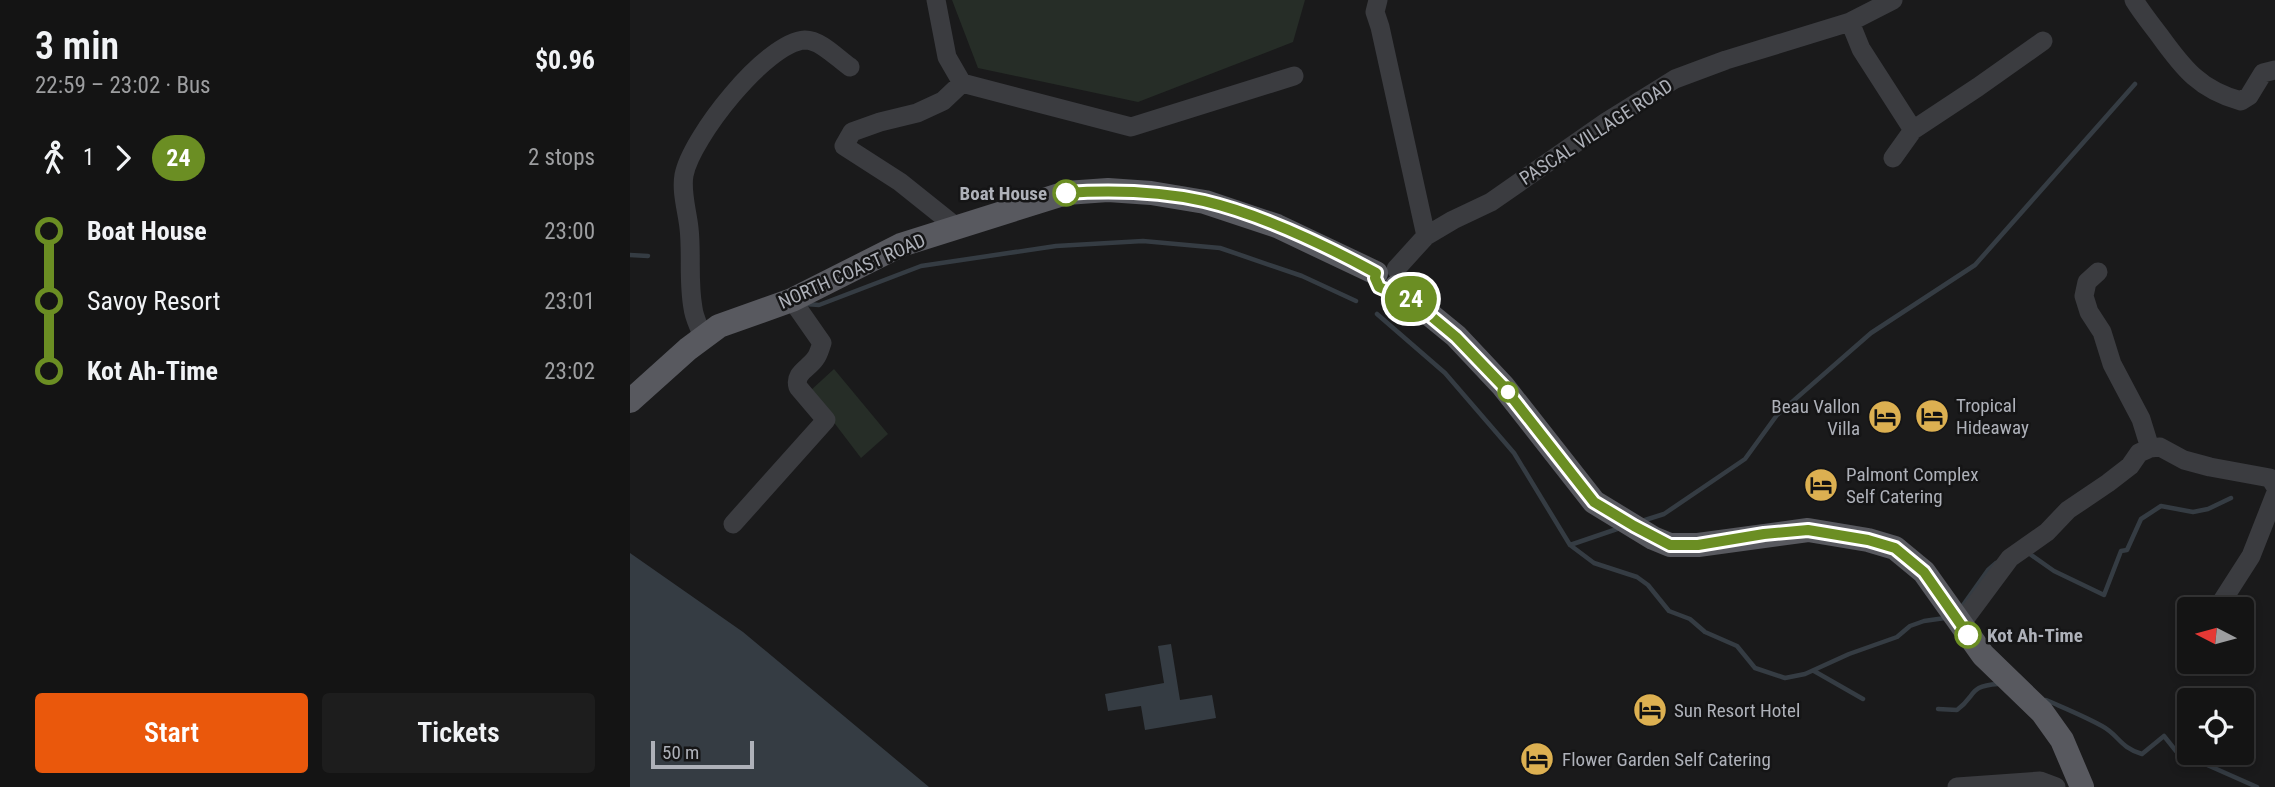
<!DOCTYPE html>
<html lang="en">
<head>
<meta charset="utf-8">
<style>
	body { margin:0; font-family:"Roboto Condensed",sans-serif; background:#1d1d1d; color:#f1f3f6; height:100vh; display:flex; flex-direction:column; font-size:26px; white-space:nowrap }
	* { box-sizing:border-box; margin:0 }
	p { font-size:23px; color:#9d9ea0 }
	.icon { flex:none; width:38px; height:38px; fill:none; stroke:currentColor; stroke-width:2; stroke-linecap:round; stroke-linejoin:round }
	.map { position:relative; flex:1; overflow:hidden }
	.side { display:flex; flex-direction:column; background:#141414; width:630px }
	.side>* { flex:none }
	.badge { padding:0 14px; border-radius:23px; font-size:24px; line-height:46px }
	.needle { width:46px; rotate:276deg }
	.controls { position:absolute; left:1547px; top:597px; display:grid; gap:14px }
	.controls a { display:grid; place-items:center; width:77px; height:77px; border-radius:7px; background:#141414; box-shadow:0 4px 10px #0003,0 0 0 2px #333334; font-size:35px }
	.scale { position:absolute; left:21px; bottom:18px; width:103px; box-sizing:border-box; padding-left:7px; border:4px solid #aeb1b9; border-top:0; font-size:19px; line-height:24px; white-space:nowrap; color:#aeb1b9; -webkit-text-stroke:5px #151516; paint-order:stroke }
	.map>.badge { position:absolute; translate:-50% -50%; box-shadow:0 0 0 4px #fff }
	.legs { display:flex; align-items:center; gap:10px; height:77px; padding:0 35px; font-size:23px }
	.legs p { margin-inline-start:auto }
	.headline { display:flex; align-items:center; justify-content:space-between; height:119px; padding:0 35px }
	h1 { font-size:38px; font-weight:600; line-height:52px }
	.action { display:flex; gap:14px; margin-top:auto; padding:14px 35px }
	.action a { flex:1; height:80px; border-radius:7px; background:#ea580c; color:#fff; font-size:28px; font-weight:600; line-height:80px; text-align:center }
	.action a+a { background:#1d1d1d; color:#f1f3f6 }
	ul { padding:0 35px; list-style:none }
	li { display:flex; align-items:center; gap:24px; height:70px; font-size:26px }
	li i { display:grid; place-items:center; width:10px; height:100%; margin:0 9px; background:currentColor }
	li i::after { content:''; width:18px; height:18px; margin:-9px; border:5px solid; border-radius:50%; background:#141414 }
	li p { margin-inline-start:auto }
	li:first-child i { background:linear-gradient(#0000 50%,currentColor 0) }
	li:last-child i { background:linear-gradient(currentColor 50%,#0000 0) }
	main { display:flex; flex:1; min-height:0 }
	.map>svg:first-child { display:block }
	.green { fill:#262d27 }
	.water { fill:#353c43 }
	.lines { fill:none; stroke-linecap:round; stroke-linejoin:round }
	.stream { stroke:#353c43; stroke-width:4.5 }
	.minor { stroke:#3b3c40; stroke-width:19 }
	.major { stroke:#58595f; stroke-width:24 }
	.line-1-casing { stroke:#fff; stroke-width:16 }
	.line-1 { stroke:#6b8e23; stroke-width:10 }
	.stop-1-dot { fill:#fff; stroke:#6b8e23; stroke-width:3.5 }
	.labels { text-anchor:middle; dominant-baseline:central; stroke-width:5; stroke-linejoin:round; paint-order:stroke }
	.street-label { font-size:19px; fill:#aeb1b9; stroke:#151516 }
	.stop-label { font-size:19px; font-weight:bold; fill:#aeb1b9; stroke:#151516; text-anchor:end }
	.poi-label { font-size:19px; fill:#aeb1b9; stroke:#151516; text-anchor:start }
</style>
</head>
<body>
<main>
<section class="side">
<div class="headline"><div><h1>3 min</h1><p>22:59 – 23:02 · Bus</p></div><b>$0.96</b></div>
<div class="legs"><svg class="icon" aria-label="walk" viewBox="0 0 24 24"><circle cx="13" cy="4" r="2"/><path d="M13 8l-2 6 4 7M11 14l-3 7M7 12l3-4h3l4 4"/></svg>1<svg class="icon" aria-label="forward" viewBox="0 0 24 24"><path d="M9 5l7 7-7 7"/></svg><b class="badge" style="background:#6b8e23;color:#fff">24</b><p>2 stops</p></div>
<ul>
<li><i style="color:#6b8e23"></i><b>Boat House</b><p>23:00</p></li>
<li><i style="color:#6b8e23"></i><span>Savoy Resort</span><p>23:01</p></li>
<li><i style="color:#6b8e23"></i><b>Kot Ah-Time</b><p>23:02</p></li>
</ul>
<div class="action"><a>Start</a><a>Tickets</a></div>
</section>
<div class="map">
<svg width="1645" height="787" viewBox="0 0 1645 787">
	<rect width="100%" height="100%" fill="#1a1a1b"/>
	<path class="green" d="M322,0H675L663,42L508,102L348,68Z
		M204,369L258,434L231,458L180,391Z"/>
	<path class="water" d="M0,553L113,632L299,787H0Z
		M541,644L550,700L582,695L586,718L515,730L511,706L478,711L475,694L534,683L528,646Z"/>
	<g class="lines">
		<path class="stream" d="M0,255L18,256
			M176,304L189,305L291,266L426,246L513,241L590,248L672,276L726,301
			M747,314L815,373L884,453L940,545L964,563L1007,577L1018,585L1039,611L1060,619L1075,632L1107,646L1125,668L1155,678L1175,674L1219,654L1267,637L1280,626L1294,621L1315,618
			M1015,520L1034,514L1115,459L1147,415L1241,333L1345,265L1505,84
			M940,545L987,529
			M1397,552L1424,571L1474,595L1491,551L1497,550L1511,519L1531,506L1563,512L1578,509L1601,498
			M1331,608L1358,570L1366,563
			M1184,671L1233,699
			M1416,700C1434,708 1454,716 1472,726C1489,735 1489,747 1512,754L1534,736L1546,751L1567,760
			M1308,709L1327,710C1347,695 1338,686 1368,684
			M1575,764L1627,787"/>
		<path class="minor" d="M306,0L317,57L332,83
			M748,0L745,12L750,27L796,236
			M1504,0C1512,13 1521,24 1530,36C1553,68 1570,90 1611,101L1619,96L1633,73L1645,70
			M1220,22L1231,49L1283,130
			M1263,158L1283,130L1348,87L1413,41
			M325,226L270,182L214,146L222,132L250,122L287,113L313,101L332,83L501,127L664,76
			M766,269L796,236L823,220L861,202L976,122L1045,79L1096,60L1220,22L1263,0
			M1468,272L1457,282L1454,296L1459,312L1472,332L1482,364L1511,419L1520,448
			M73,338C70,328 64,318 63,308C58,281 62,254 59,228C57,210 51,192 54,175C61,138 136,42 175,40C191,40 208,59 220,67
			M103,524L196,420L168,387C164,373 178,369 185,359C189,354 190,348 192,343L162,300
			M1587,609L1621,556L1645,495
			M1331,624L1380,558L1417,532L1438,510L1478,483L1500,466L1509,453L1520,448L1530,447L1554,460L1580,467L1640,478L1645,486
			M1327,787L1410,781L1426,787"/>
		<path class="major" d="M766,287L826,336L873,386L964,502L1023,538L1040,545H1068L1178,530L1238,540L1265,548L1294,572L1353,655L1412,712L1432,740L1452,787
			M0,401L58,349L89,326L162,300L271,245L436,193L478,190L521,193L575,202L647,226L746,273"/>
	</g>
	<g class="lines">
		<g class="line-1-casing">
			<path id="line-1" d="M436,193C482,190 528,191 574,201C633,215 693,244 746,273L745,278L749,287L758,291L766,287L826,337L873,386L964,502L1004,526L1040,545H1068L1134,534L1178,530L1238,540L1265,548L1294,572L1338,635"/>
		</g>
		<use href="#line-1" class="line-1"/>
	</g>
	<defs>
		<g id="hotel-disc" transform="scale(1.75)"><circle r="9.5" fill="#dcb051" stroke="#151516"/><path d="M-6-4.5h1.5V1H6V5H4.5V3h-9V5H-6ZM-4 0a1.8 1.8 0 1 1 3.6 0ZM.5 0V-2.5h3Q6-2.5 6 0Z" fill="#111"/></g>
	</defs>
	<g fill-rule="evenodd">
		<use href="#hotel-disc" x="1302" y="416"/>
		<use href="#hotel-disc" x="1255" y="417"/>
		<use href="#hotel-disc" x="1191" y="485"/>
		<use href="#hotel-disc" x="1020" y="710"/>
		<use href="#hotel-disc" x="907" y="759"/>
	</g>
	<g class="stop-1-dot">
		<circle cx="436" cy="193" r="12"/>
		<circle cx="878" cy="392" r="9"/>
		<circle cx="1338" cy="635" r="12"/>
	</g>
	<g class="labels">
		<g class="street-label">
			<text transform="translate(966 132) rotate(-33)">PASCAL VILLAGE ROAD</text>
			<text transform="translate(222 271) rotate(-24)">NORTH COAST ROAD</text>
		</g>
		<g class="stop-label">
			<text x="417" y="193">Boat House</text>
			<text x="1357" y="635" text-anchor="start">Kot Ah-Time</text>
		</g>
		<g class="poi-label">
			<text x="1326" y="405">Tropical<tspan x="1326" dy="22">Hideaway</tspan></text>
			<text x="1230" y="406" text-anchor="end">Beau Vallon<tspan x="1230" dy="22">Villa</tspan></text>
			<text x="1216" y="474">Palmont Complex<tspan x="1216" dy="22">Self Catering</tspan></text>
			<text x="1044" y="710">Sun Resort Hotel</text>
			<text x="932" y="759">Flower Garden Self Catering</text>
		</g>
	</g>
</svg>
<div class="controls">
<a><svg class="needle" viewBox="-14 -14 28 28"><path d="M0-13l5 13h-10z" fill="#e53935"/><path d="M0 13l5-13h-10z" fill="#9d9ea0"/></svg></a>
<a><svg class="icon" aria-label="locate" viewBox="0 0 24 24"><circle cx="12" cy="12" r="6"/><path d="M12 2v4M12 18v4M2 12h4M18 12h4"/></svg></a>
</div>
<div class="scale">50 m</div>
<b class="badge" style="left:781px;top:299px;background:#6b8e23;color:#fff">24</b>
</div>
</main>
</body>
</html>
